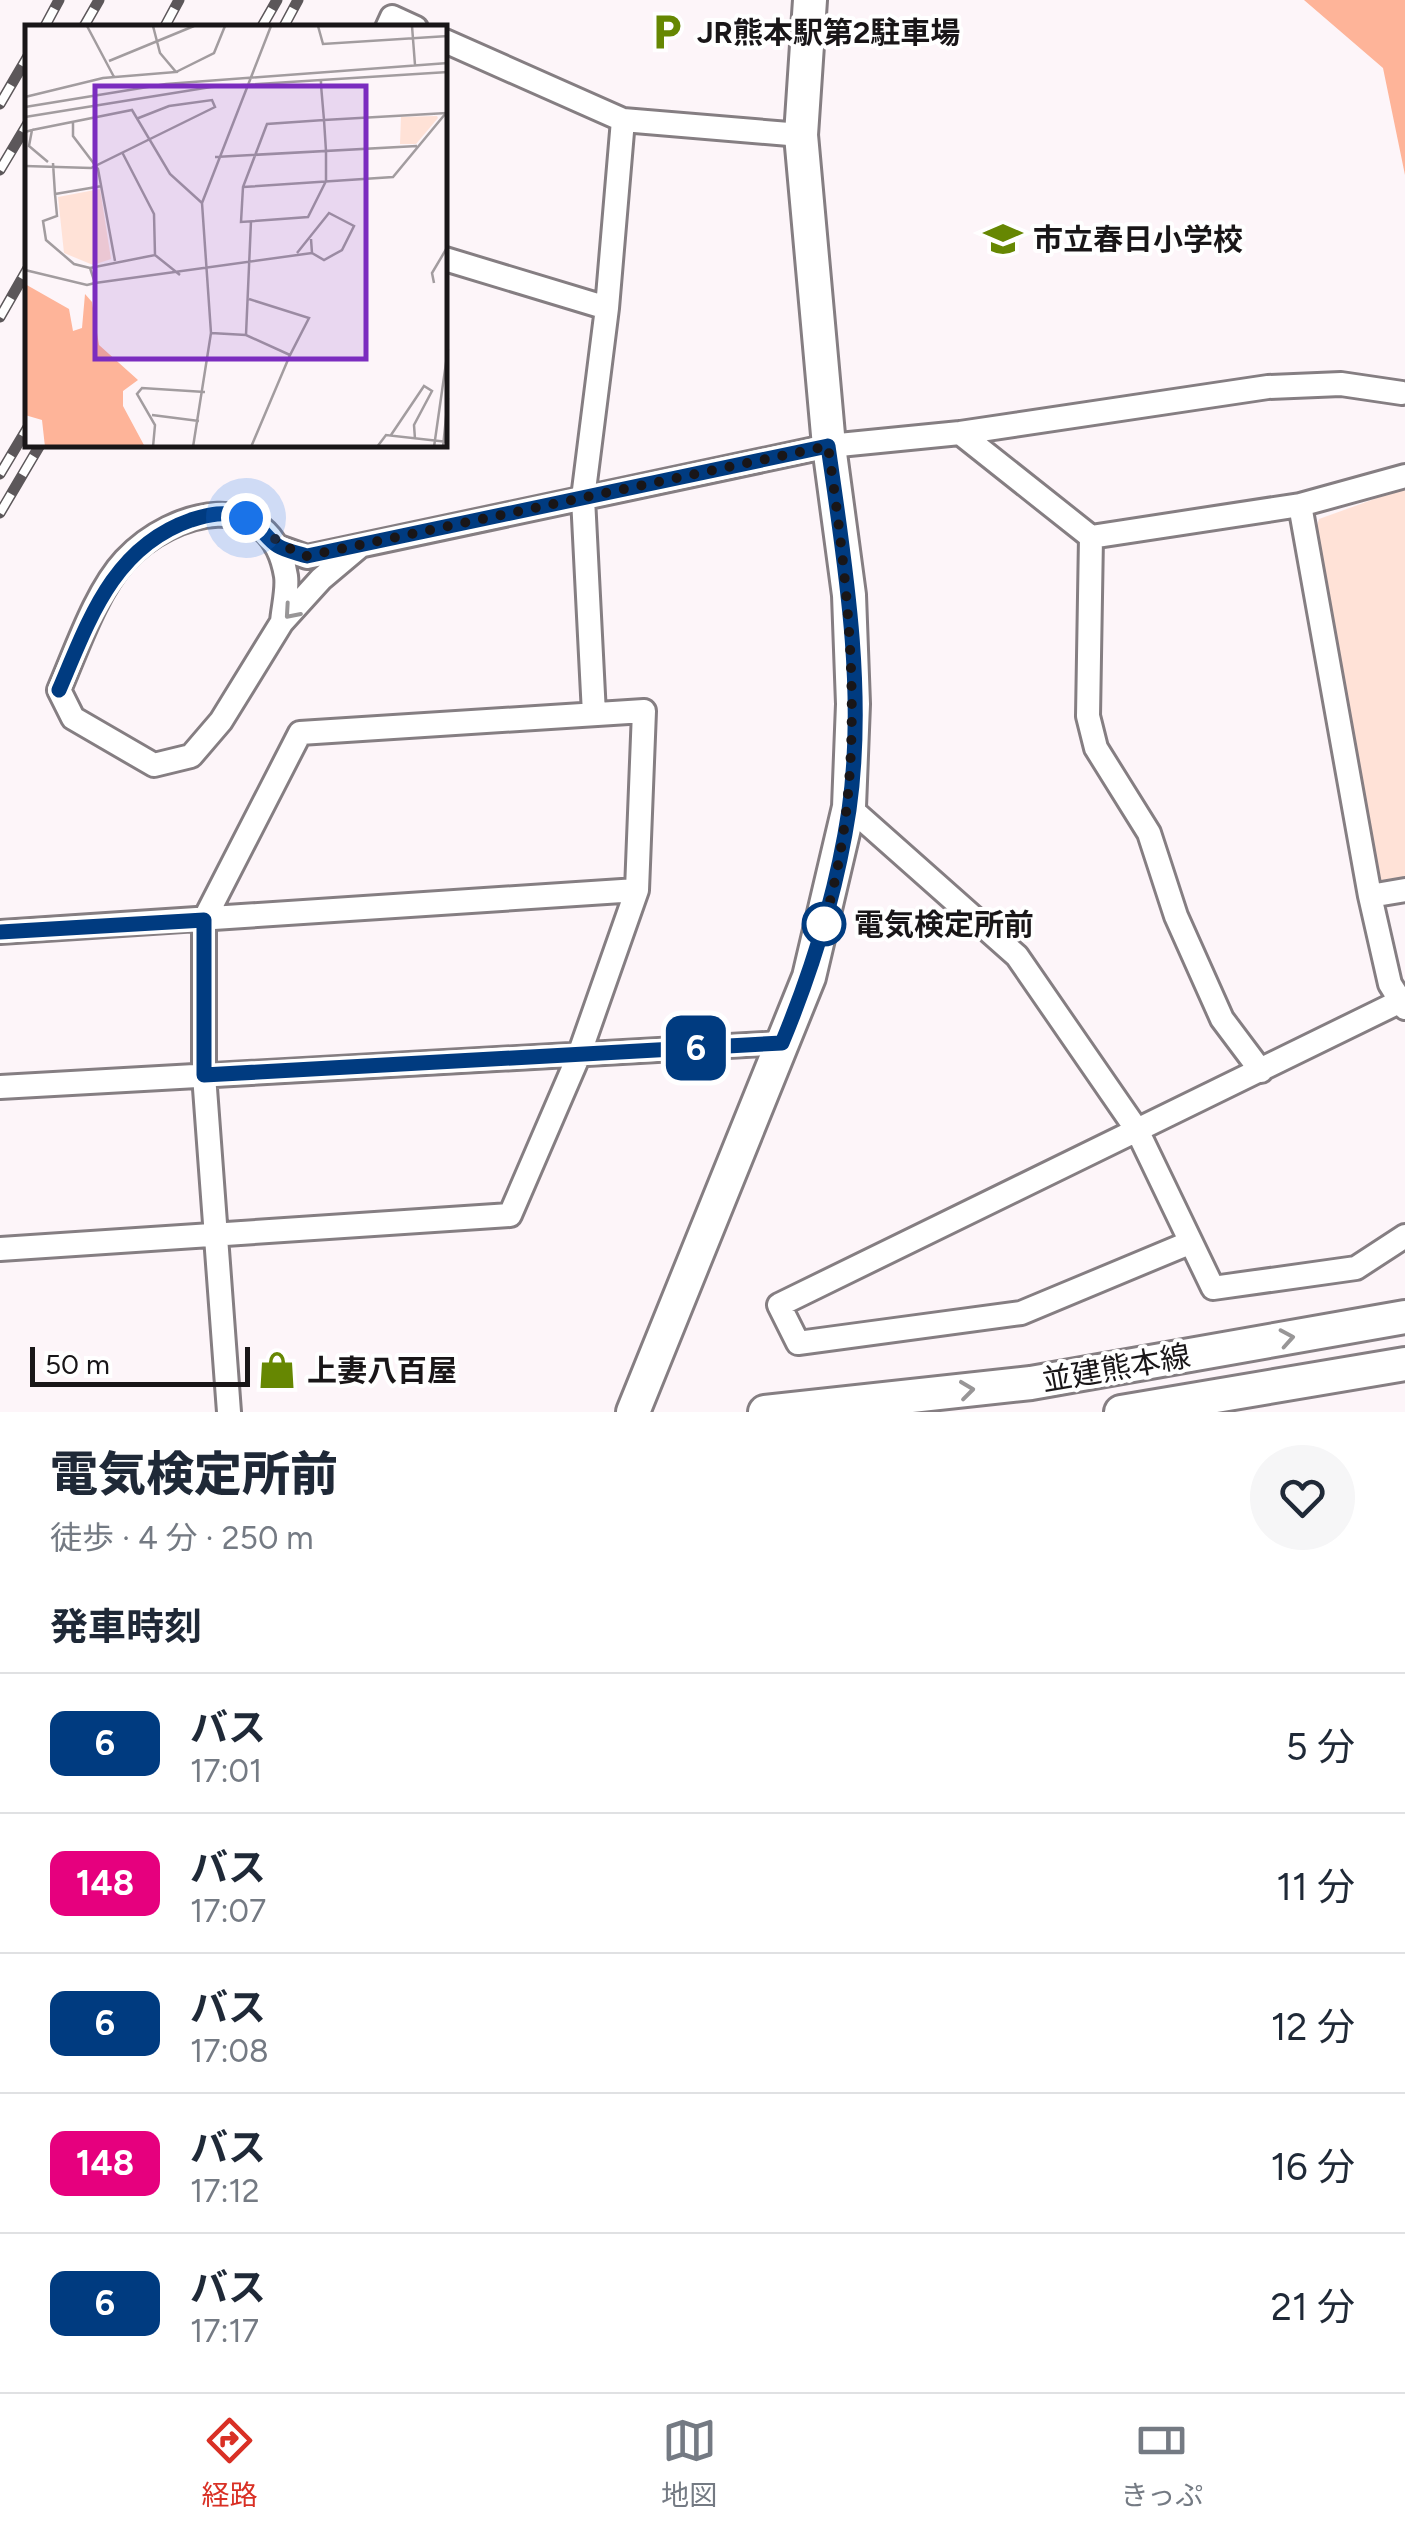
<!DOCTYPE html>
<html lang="ja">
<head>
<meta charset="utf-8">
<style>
	body { margin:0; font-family:Figtree,"Noto Sans JP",sans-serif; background:#f6f6f7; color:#1f2937; height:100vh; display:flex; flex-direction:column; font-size:38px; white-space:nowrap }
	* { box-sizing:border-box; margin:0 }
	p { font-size:32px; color:#747a83 }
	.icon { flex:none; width:55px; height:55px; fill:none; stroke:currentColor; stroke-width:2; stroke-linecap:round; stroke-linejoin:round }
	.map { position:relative; height:1412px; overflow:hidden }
	.sheet { display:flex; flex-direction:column; background:#fff; flex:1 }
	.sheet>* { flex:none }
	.badge { padding:0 20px; border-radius:15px; font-size:35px; line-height:65px }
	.scale { position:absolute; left:30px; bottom:25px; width:220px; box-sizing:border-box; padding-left:10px; border:5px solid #191618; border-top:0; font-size:28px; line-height:35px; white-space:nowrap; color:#191618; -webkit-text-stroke:8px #fff; paint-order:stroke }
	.you { position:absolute; width:50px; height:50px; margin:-25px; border:8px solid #fff; border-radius:50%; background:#1a73e8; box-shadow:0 0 0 15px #1a73e833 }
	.map>.badge { position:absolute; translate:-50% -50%; box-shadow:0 0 0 5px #fff }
	h2 { padding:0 50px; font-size:38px; line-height:90px }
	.round { display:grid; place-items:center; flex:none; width:105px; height:105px; border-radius:52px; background:#f6f6f7 }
	.summary { display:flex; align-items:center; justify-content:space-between; height:170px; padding:0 50px }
	h1 { font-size:48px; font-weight:800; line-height:75px }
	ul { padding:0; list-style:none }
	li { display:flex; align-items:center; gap:30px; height:140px; padding:0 50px; border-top:2px solid #e0e1e3 }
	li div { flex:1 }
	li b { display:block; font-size:38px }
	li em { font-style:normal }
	li .badge { min-width:110px; font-weight:700; text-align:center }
	.menu { display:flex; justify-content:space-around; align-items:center; height:140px; border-top:2px solid #e0e1e3; background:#fff; font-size:28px; color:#747a83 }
	.menu a { display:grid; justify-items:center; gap:5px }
	.menu .active { color:#d93025 }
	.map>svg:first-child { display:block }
	.green { fill:#ffe2d7 }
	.forest { fill:#feb499 }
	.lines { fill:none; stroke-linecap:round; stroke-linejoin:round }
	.street-casing { stroke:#857e82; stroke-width:28 }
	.secondary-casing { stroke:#857e82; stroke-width:38 }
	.street { stroke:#fff; stroke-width:22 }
	.secondary { stroke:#fff; stroke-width:32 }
	.rail-casing { stroke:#5c575a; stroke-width:11 }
	.rail { stroke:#fff; stroke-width:8; stroke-dasharray:22; stroke-linecap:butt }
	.oneway { stroke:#989697 }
	.line-casing { stroke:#fff; stroke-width:22 }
	.line { stroke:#003b80; stroke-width:15 }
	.walk { stroke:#191618; stroke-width:10; stroke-dasharray:0 18 }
	.stop-dot { fill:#fff; stroke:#003b80; stroke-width:5 }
	.labels { text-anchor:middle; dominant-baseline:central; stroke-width:8; stroke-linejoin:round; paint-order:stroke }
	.poi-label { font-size:30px; font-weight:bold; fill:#191618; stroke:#fff; text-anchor:start }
	.stop-label { font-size:30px; font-weight:bold; fill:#191618; stroke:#fff; text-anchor:start }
	.street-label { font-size:30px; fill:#191618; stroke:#fff }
	.inset-road { fill:none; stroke:#a29c9f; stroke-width:2.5 }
	.view { fill:#7b2cbf; fill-opacity:0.15; stroke:#7b2cbf; stroke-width:5 }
	.inset-edge { fill:none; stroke:#191618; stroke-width:5 }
</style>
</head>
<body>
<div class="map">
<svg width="1405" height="1412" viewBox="0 0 1405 1412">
	<rect width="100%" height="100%" fill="#fdf5f9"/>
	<path class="green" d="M1405,488V882L1390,884L1379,879L1314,536L1319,519Z"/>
	<path class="forest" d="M1304,0H1405V175L1383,68Z"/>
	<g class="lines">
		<g class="street-casing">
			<path id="street" d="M387,28L392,17L416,28
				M445,41L623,120L801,135
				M445,259L607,308
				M960,433L1091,537L1300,505L1405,476
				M1300,505L1370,896L1390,984L1405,1008
				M1091,537L1088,716L1096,748L1149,833L1176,916L1222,1019L1261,1071
				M276,546L307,557L829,446L960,433L1268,387L1341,384L1402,393
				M282,622C283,608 288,590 286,576C271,485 172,509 125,560C96,591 76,651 59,690L73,718L154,765L191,756L221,721L282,622L321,579L359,547
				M594,714L583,498L607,308L623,120
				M849,807L1017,956L1137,1130L1213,1288L1356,1268L1405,1236
				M1370,896L1405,890
				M0,932L637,890
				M0,1087L783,1043
				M1189,1243L1021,1313L798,1343L779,1305L1405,999
				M0,1249L510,1215L579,1055L637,890L644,711L300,733L204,920V1075L229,1412"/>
		</g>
		<g class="secondary-casing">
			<path id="secondary" d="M633,1412L809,977L849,807L853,704L849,595L829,446L801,135L810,0
				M765,1412L1031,1383L1405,1317
				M1121,1412L1405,1364"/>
		</g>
		<use href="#street" class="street"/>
		<use href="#secondary" class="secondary"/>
		<g class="rail-casing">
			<path id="rail" d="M44,28L59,0
				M83,28L99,0
				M164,28L179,0
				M261,28L277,0
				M283,28L298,0
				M0,104L28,56
				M0,170L28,123
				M0,317L28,268
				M0,474L28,427
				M0,513L40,445"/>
		</g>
		<use href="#rail" class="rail"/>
	</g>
	<defs><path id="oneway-chevron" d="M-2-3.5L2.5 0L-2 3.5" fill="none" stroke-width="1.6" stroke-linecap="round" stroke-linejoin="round" transform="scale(2.5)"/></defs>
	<g class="oneway">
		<use href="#oneway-chevron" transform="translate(291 612) rotate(131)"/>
		<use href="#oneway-chevron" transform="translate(1287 1338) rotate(-10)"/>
		<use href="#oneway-chevron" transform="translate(967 1390) rotate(-7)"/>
	</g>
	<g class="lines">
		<g class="line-casing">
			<path id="line" d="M0,932L204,920V1075L782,1043C813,968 837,890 849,810C866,691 845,564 828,446L307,556C298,553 286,551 278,546C265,538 260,523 243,517C224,511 210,514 191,520C113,547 89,620 59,690"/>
		</g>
		<use href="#line" class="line"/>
		<path class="walk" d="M246,518C271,533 278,546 307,556L828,446C851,606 869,767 824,924"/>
	</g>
	<defs>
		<g id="parking-bare" transform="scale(3)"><path d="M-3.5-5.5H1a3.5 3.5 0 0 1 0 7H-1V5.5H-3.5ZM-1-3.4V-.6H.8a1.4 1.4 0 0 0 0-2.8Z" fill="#668702" stroke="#fff" stroke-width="2.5" paint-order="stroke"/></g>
		<g id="school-bare" transform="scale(3)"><path d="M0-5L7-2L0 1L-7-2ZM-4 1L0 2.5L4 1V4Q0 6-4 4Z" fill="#668702" stroke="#fff" stroke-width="2.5" paint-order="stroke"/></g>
		<g id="shop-bare" transform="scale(3)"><path d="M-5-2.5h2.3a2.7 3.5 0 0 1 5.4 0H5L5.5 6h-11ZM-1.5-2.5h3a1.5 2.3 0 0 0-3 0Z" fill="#668702" stroke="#fff" stroke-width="2.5" paint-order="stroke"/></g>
	</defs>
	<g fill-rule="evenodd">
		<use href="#parking-bare" x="667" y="32"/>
		<use href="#school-bare" x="1003" y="239"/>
		<use href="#shop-bare" x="277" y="1370"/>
	</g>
	<circle class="stop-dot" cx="824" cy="924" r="20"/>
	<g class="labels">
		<g class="poi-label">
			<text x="697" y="32">JR熊本駅第2駐車場</text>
			<text x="1033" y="239">市立春日小学校</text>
			<text x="307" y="1370">上妻八百屋</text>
		</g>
		<g class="stop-label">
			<text x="854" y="924">電気検定所前</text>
		</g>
		<g class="street-label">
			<text transform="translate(1116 1368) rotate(-10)">並建熊本線</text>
		</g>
	</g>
	<g transform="translate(25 25)">
		<rect width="422" height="422" fill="#fdf5f9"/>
		<path d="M376,92L412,91L413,93L391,119H375ZM75,164L86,234L68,240L39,228L33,172Z" fill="#ffe2d7"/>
		<path d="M0,259L44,284L48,306L57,303L60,269L67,277L74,320L113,355L98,366V381L120,422H20L17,395L0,390Z" fill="#feb499"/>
		<path class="inset-road" d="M62,1L89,52M293,1L298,19L423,11M387,1L390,40M84,36L169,1M151,47L189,28L200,1M296,55V60L299,95L301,126V156L283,192L216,197L218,162L242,99L299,95L422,88M0,72L78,53L151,47L135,28L128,1M0,82L141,59L423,38M0,92L186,62L423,47M48,98V111L73,144L90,236M7,105L107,85L145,149L177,178M0,107L7,105L4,121L23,137M97,127L129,189L130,230M190,132L392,121M28,138L30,169L77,161M0,141L66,143L190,82L187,75L144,81L111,94M218,162L368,152L421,88M30,169L32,191L18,196L21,215L49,239L65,243L130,230L155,250M272,228L304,188L329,201L317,225L299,235L287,228L286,214M0,245L62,260L70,258L65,243M70,258L287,228M409,258L407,248L423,221M186,308L221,310L265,330L284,293L224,274M221,310L226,196M127,390L174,396M366,410L399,361L407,366L389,400L390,414M128,422L130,400L112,369L117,363L180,367M168,422L186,308L177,178L246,1M226,422L265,330M352,422L361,410L423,417M409,422L423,324M418,422L423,373"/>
		<path class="view" d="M70,61H341V334H70Z"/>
		<rect width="422" height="422" class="inset-edge"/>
	</g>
</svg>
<div class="scale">50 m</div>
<div class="you" style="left:246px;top:518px"></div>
<b class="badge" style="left:696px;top:1048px;background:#003b80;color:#fff">6</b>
</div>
<section class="sheet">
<div class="summary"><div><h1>電気検定所前</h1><p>徒歩 · 4 分 · 250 m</p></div><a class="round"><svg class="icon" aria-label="heart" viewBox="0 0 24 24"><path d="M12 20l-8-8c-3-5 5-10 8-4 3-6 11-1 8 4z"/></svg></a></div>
<h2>発車時刻</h2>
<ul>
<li><span class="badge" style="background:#003b80;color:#fff">6</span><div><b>バス</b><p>17:01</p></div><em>5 分</em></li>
<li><span class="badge" style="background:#e6007e;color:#fff">148</span><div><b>バス</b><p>17:07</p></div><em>11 分</em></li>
<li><span class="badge" style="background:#003b80;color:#fff">6</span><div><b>バス</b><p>17:08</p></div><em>12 分</em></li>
<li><span class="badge" style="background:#e6007e;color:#fff">148</span><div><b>バス</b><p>17:12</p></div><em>16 分</em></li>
<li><span class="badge" style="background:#003b80;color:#fff">6</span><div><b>バス</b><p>17:17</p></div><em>21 分</em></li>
</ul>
</section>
<nav class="menu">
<a class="active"><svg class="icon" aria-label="directions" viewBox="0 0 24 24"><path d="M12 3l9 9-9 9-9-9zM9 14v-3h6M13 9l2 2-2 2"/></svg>経路</a>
<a><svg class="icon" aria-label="map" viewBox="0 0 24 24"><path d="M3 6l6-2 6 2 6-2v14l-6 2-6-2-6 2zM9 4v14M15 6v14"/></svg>地図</a>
<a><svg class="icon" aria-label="tickets" viewBox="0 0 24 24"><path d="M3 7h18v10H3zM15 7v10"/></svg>きっぷ</a>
</nav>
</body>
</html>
